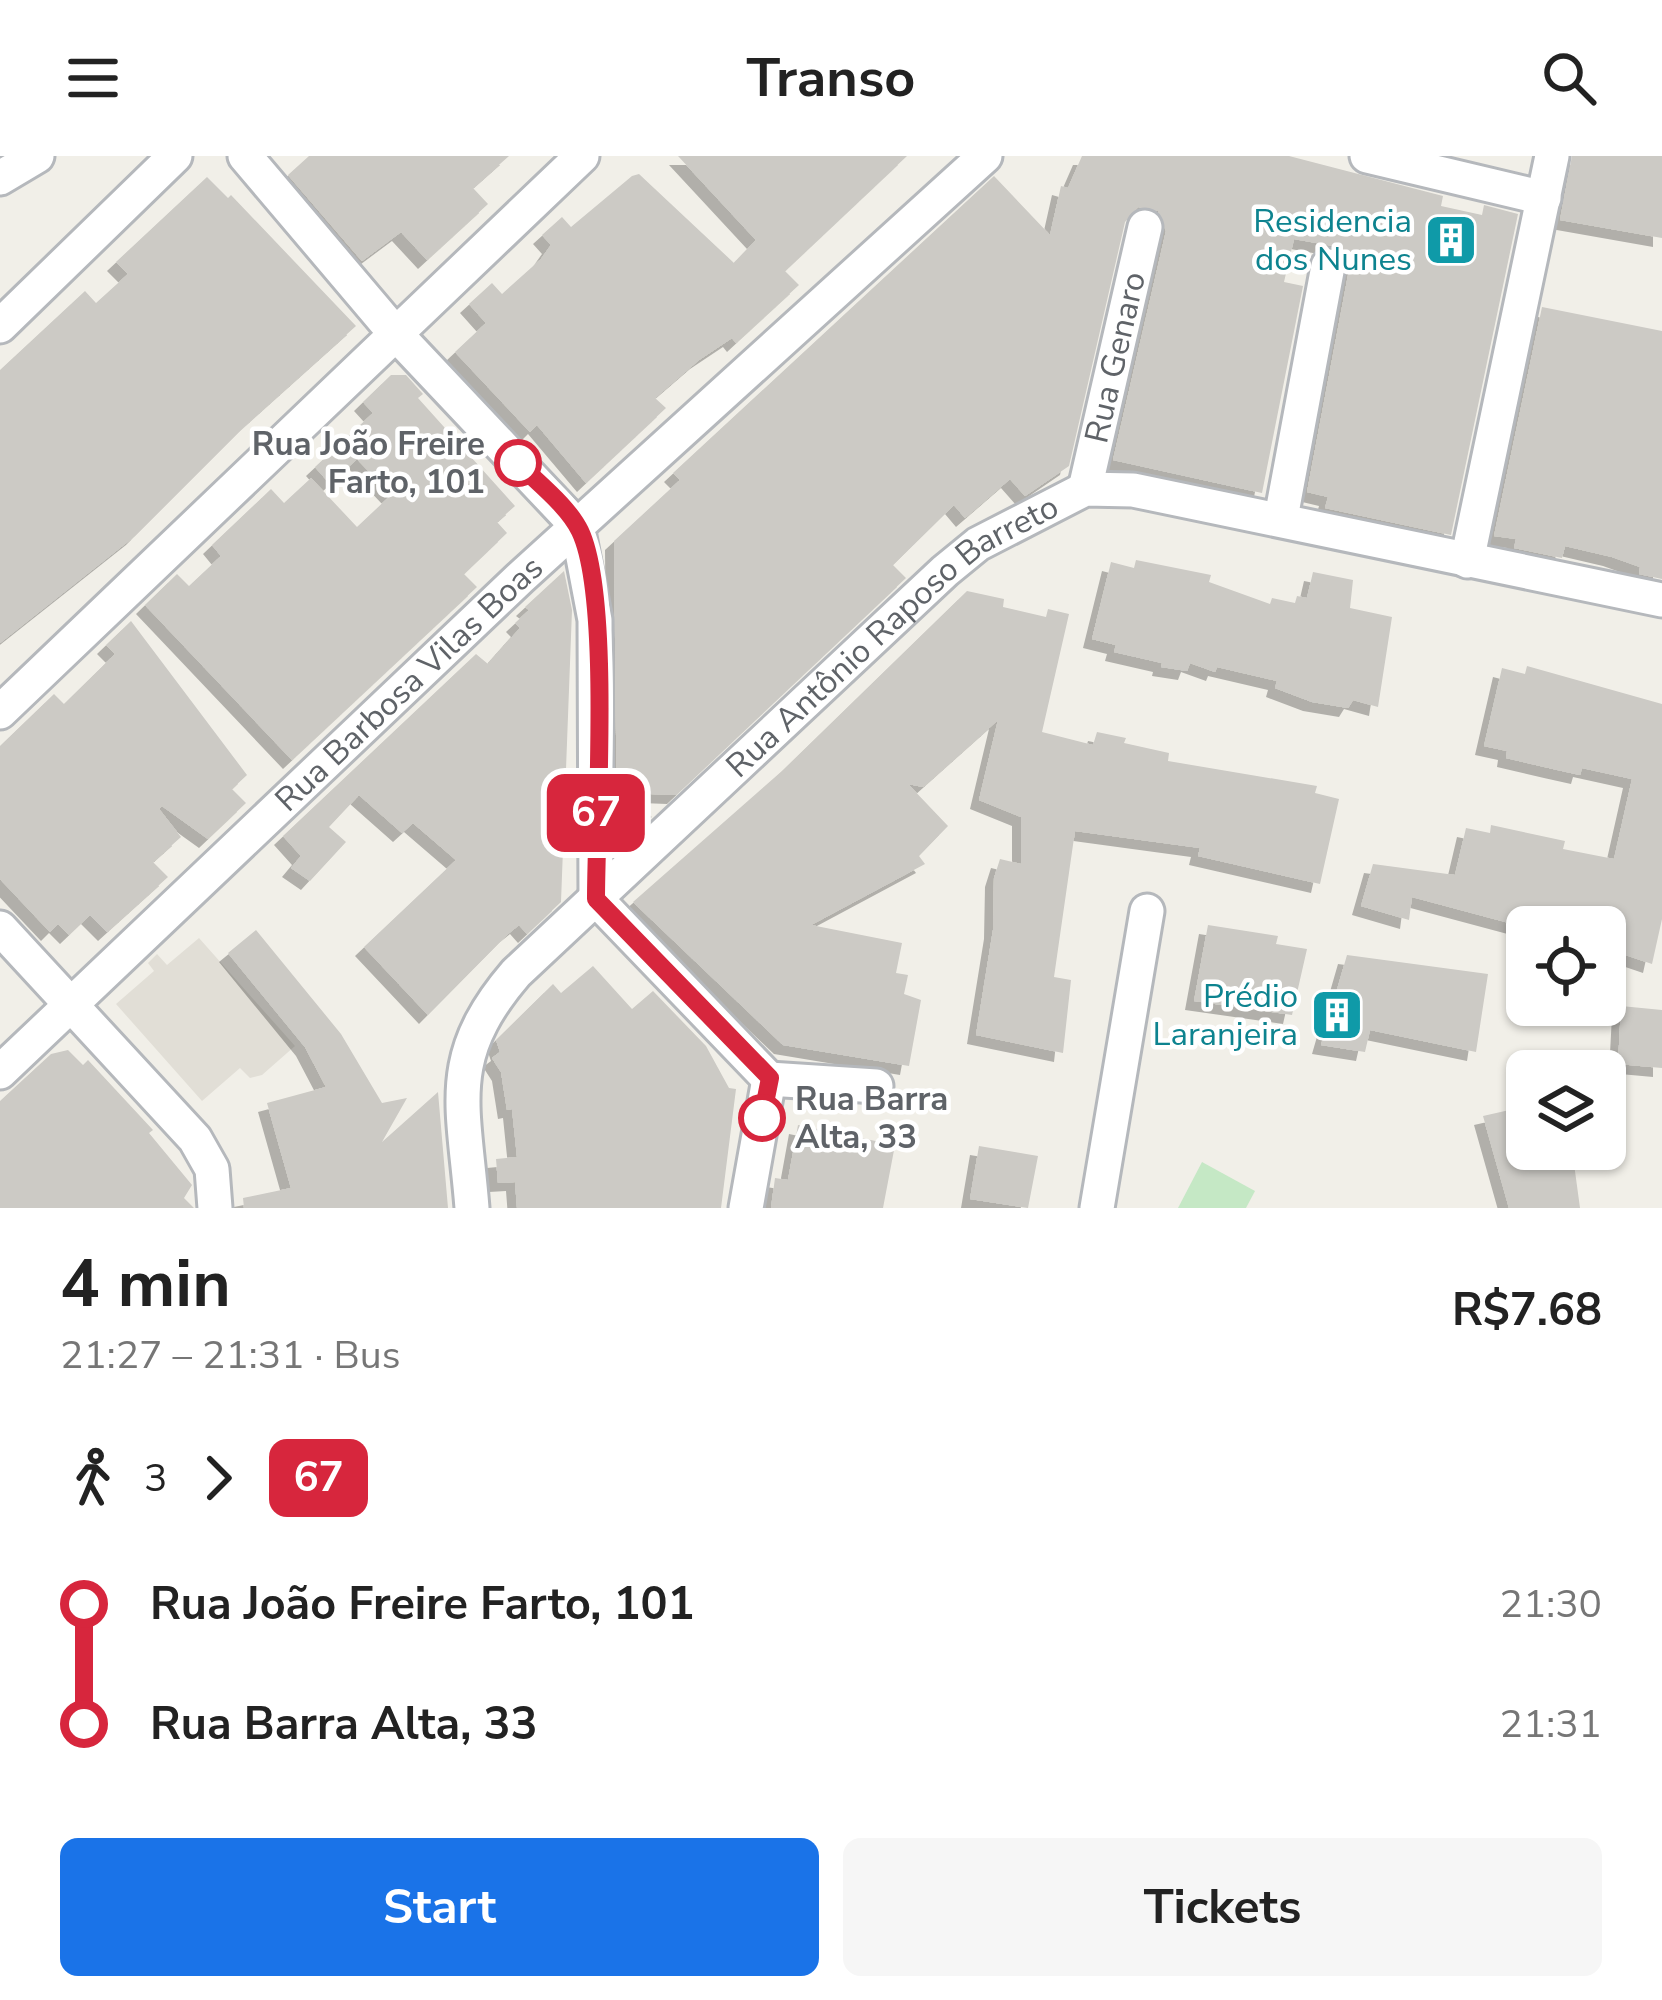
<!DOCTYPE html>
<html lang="en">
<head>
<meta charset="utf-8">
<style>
	body { margin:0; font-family:"Nunito Sans",sans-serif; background:#f6f6f6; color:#222; height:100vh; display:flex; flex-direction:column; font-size:45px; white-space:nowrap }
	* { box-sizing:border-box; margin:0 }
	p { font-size:39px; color:#767676 }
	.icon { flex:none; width:66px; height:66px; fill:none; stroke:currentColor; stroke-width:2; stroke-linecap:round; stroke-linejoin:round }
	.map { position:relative; height:1052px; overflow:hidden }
	.drawer { display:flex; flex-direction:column; background:#fff; flex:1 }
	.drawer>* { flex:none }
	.badge { padding:0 24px; border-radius:18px; font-size:42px; line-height:78px }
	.controls { position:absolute; left:1506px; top:750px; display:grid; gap:24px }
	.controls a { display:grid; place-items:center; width:120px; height:120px; border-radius:18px; background:#fff; box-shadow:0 3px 9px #0004; font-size:60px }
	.map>.badge { position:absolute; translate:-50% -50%; box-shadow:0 0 0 6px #fff }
	.legs { display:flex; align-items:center; gap:18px; height:132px; padding:0 60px; font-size:39px }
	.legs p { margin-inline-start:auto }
	.head { display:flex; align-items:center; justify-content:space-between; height:204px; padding:0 60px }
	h1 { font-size:66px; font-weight:700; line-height:90px }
	.action { display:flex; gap:24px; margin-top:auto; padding:24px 60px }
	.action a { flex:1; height:138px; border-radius:18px; background:#1a73e8; color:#fff; font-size:48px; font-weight:700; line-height:138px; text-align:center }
	.action a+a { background:#f6f6f6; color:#222 }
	ul { padding:0 60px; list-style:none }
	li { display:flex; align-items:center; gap:42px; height:120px; font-size:45px }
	li i { display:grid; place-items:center; width:18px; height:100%; margin:0 15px; background:currentColor }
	li i::after { content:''; width:30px; height:30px; margin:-15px; border:9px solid; border-radius:50%; background:#fff }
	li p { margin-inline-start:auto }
	li:first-child i { background:linear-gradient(#0000 50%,currentColor 0) }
	li:last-child i { background:linear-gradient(currentColor 50%,#0000 0) }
	header { display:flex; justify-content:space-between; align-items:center; height:156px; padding:0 60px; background:#fff; font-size:54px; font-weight:700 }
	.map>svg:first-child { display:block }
	.education { fill:#e1ded6 }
	.green { fill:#c5e8c5 }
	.building { fill:#cccac5; filter:url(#shadow) }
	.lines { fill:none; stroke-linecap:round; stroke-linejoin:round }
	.minor-casing { stroke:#b5b8bc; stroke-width:39 }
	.minor { stroke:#fff; stroke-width:33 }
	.line-1-casing { stroke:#fff; stroke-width:27 }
	.line-1 { stroke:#d7263d; stroke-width:18 }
	.stop-1-dot { fill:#fff; stroke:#d7263d; stroke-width:6 }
	.labels { text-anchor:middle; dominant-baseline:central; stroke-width:9; stroke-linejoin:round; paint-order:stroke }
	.culture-label { font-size:33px; fill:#0d838f; stroke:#fff; text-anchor:end }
	.street-label { font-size:33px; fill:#5f6368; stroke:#fff }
	.stop-label { font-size:33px; font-weight:bold; fill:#5f6368; stroke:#fff; text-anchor:end }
</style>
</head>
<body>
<header><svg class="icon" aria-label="menu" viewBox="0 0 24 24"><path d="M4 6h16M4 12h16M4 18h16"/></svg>Transo<svg class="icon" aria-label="search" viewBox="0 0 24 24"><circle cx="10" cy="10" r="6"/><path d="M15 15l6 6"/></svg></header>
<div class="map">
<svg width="1662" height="1052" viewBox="0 0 1662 1052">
	<defs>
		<filter id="shadow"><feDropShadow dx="-9" dy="9" stdDeviation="0" flood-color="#0004"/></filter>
	</defs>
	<rect width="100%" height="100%" fill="#f1efe8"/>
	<path class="education" d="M199,782L295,890L262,919L250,922L240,912L202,945L116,848L154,815L148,807L157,798L167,809Z"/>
	<path class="green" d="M1202,1006L1255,1035L1246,1052H1178Z"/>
	<path class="building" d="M309,0H509L473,32L488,48L427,104L401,76L362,105L288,19Z
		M678,0H907L785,115L799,129L736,187L732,182L699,204L655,242L666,252L586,327L537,269L530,276L455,196L486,167L469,148L492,127L502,138L541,103L551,89L542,79L562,61L571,71L632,20L639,18L734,107L756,84Z
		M1082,0H1289L1443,40L1441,50L1482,59L1484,49L1518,58L1451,379L1325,352L1328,341L1307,336L1349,114L1344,94L1333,90L1294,83L1284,126L1303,130L1262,337L1113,304L1166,75L1158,55L1138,51L1125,66L1069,310L1025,340L1010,323L965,362L954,349L893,409L906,422L676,639L625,637L652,661L625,679L617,676L614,385L680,324L673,317L994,20L1050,79L1061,30L1068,32Z
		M1572,0H1662V82L1560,64Z
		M207,21L228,42L231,39L356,170L248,267L135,380L0,487V214L85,135L96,147L128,118L116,106Z
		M1542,151L1662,175V423L1639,418L1640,411L1612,401L1565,390L1562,402L1514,392L1516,383L1494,380Z
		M391,219H406L423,238L418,242L515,350L497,366L507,377L464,418L477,431L292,604L145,449L177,418L189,430L221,400L212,389L271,333L284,347L311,322L357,371L391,339L357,303L330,328L315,311L373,257L363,246Z
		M1136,404L1211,419L1209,426L1270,448L1272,442L1295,447L1297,440L1307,442L1313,416L1353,424L1350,452L1392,461L1378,551L1353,544L1348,552L1312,546L1275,532L1277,525L1217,511L1215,516L1190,507L1187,515L1161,511L1162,507L1114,496L1116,489L1092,483L1111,406L1134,412Z
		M564,415L572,454L561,746L527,778L519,769L508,778L428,859L364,791L456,704L413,667L402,677L359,639L329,671L346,686L310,725L291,712L301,700L283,680L476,498L488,508L520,472L515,467L529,454L525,451Z
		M967,435L1004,443L1003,451L1046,461L1048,453L1069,458L1042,576L1093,589L1097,576L1126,582L1124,587L1169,597L1168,605L1317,630L1315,637L1339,643L1320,728L1198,700L1200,692L1075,675L1054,821L1071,824L1063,897L976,879L993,774L994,722L1000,703L1021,708V661L979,644L998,564L923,631L908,628L948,670L919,700L925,708L811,769L902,787L896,817L908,819L904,838L921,844L909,910L783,889L633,746L782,615Z
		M131,465L247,619L232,633L246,647L208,683L162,650L159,653L181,681L153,706L168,721L107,776L90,759L69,779L58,768L50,776L0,723V590L54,538L64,548L115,498L106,489Z
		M1527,510L1662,548V763L1652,808L1605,792V771H1524L1412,741L1409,764L1361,750L1373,708L1455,719L1466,672L1490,677L1491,669L1565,685L1563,693L1614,703L1632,623L1582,612L1580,619L1553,613L1506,602L1507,595L1484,590L1502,512L1525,518Z
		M1208,769L1278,780L1276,788L1307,793L1292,859L1194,845Z
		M256,774L341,878L382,947L407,942L382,986L438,936L448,1052H244L243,1042L291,1032L267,947L326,931L305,891L228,797Z
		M1347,799L1488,818L1476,896L1370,874L1365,896L1321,889Z
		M593,810L632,853L653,835L706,890L729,932L736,933L721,1052H517L515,1026L498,1027L496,1003L517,1001L512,953L507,954L501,916L492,902L500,896L496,884L553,828L561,837Z
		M1621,850L1662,854V912L1618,908Z
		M68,894L83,909L88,904L153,974L149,977L192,1029L184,1042L194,1052H0V945L51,898Z
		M1527,950V993H1572L1580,1052H1509L1483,960Z
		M798,969L895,989L883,1052H771L775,1022L788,1024Z
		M979,990L1038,1000L1028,1052L970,1043Z"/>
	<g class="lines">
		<g class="minor-casing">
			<g id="minor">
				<path d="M245,0L394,176L577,370L595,464L596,743L769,923"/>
				<path d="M1367,0L1544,42"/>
				<path d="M0,22L37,0"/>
				<path d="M0,170L175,0"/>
				<path id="s1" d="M1085,333L1145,71"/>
				<path d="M1281,362L1328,110"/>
				<path d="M1467,405L1552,0"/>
				<path d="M0,556L582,0"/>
				<path d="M0,772L195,983L212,1013L215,1052"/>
				<path id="s2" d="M0,916L520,422L985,0"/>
				<path d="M769,923L876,930"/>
				<path id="s3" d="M472,1052C464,949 443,902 516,817L945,415L978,388L1085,333L1133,334L1662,444"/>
				<path d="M746,1052L769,923"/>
				<path d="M1097,1052L1147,755"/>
			</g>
		</g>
		<use href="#minor" class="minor"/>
	</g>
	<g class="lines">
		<g class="line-1-casing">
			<path id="line-1" d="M518,307C538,327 568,350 580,375C611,440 596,662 596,743L770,922L762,962"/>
		</g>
		<use href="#line-1" class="line-1"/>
	</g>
	<defs>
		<g id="building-square" transform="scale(2.7)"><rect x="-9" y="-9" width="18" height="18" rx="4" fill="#0f9aa8" stroke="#fff"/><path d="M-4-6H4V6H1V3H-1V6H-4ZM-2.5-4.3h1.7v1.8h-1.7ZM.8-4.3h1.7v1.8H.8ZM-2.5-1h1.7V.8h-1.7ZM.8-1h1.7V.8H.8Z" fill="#fff"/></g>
	</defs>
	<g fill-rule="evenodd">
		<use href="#building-square" x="1451" y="84"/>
		<use href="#building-square" x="1337" y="859"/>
	</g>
	<g class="stop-1-dot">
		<circle cx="518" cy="307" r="21"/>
		<circle cx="762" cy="962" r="21"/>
	</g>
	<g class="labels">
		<g class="culture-label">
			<text x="1412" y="65">Residencia<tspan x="1412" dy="38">dos Nunes</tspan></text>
			<text x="1298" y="840">Prédio<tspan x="1298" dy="38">Laranjeira</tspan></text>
		</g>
		<g class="street-label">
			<text stroke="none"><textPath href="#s1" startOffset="135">Rua Genaro</textPath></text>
			<text stroke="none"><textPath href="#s3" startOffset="756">Rua Antônio Raposo Barreto</textPath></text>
			<text stroke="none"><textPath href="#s2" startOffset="564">Rua Barbosa Vilas Boas</textPath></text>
		</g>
		<g class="stop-label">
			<text x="485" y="288">Rua João Freire<tspan x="485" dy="38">Farto, 101</tspan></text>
			<text x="795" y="943" text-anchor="start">Rua Barra<tspan x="795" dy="38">Alta, 33</tspan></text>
		</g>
	</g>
</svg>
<div class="controls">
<a><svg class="icon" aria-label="locate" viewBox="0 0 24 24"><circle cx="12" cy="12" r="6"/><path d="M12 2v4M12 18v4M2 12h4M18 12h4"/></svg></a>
<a><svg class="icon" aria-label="layers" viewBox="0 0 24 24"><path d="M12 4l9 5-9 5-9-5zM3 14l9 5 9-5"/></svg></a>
</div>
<b class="badge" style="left:596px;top:657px;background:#d7263d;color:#fff">67</b>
</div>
<section class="drawer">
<div class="head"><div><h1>4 min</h1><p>21:27 – 21:31 · Bus</p></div><b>R$7.68</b></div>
<div class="legs"><svg class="icon" aria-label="walk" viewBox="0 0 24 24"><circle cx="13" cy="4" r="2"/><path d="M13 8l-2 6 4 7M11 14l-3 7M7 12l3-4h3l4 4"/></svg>3<svg class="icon" aria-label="forward" viewBox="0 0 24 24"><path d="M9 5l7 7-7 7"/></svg><b class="badge" style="background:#d7263d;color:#fff">67</b></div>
<ul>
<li><i style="color:#d7263d"></i><b>Rua João Freire Farto, 101</b><p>21:30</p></li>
<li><i style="color:#d7263d"></i><b>Rua Barra Alta, 33</b><p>21:31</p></li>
</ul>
<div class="action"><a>Start</a><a>Tickets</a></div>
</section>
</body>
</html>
